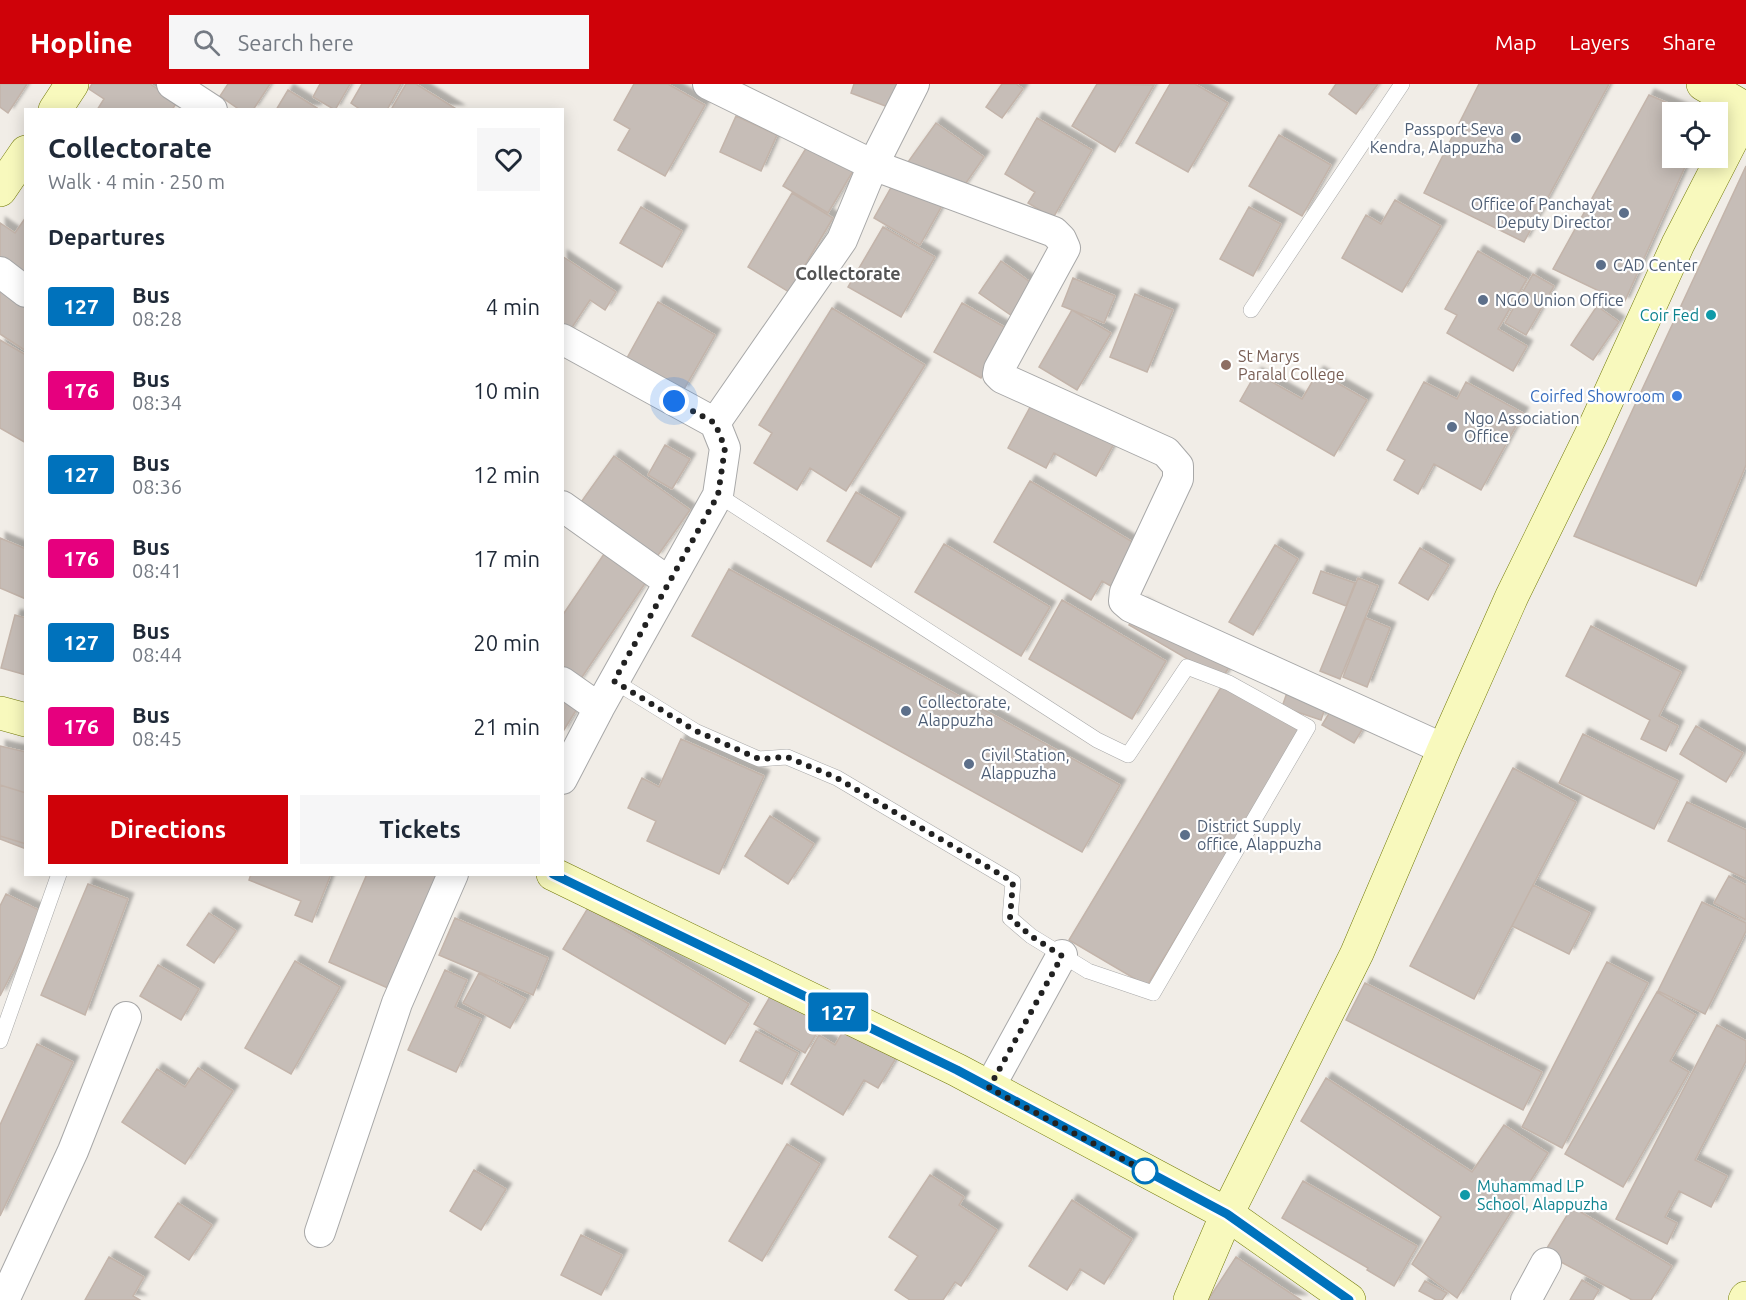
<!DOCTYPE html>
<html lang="en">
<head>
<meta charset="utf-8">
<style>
	body { margin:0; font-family:Ubuntu,sans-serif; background:#f6f6f7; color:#1f2937; height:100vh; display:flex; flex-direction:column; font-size:22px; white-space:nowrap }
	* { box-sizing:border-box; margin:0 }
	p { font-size:20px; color:#747a83 }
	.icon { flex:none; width:33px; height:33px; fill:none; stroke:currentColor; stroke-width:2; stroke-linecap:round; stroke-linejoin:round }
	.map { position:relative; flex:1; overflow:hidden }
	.details { position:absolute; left:24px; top:24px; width:540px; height:768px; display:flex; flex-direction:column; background:#fff; border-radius:0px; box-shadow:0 3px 15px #0003 }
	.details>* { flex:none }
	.badge { padding:0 12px; border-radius:4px; font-size:21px; line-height:39px }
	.buttons { position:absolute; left:1662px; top:18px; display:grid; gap:12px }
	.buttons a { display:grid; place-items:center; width:66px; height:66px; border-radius:0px; background:#fff; box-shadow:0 3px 15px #0003; font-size:30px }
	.you { position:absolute; width:30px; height:30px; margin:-15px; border:4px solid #fff; border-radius:50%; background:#1a73e8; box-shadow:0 0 0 9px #1a73e833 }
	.map>.badge { position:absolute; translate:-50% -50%; box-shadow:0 0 0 3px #fff }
	h2 { padding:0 24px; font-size:22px; line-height:54px }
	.round { display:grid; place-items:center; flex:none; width:63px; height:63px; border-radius:0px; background:#f6f6f7 }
	.summary { display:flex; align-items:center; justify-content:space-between; height:102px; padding:0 24px }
	h1 { font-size:28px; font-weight:700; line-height:45px }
	.cta { display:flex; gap:12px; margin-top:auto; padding:12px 24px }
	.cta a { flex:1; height:69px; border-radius:0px; background:#cf0209; color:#fff; font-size:24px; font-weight:700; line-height:69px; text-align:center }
	.cta a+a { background:#f6f6f7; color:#1f2937 }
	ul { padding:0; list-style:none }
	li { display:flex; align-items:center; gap:18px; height:84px; padding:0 24px }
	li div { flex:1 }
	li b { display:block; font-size:22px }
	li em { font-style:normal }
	li .badge { min-width:66px; font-weight:700; text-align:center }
	header { display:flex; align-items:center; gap:36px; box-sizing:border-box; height:84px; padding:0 30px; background:#cf0209; color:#fff }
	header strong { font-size:28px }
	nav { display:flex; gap:33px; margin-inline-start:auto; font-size:21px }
	.search { width:420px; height:54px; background:#f6f6f7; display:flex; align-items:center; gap:15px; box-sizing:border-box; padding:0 21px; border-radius:0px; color:#747a83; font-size:22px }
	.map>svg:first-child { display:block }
	.building { fill:#c6bdb7; stroke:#c3b4aa; stroke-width:1.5; filter:url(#shadow) }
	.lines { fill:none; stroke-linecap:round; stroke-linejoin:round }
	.service-casing { stroke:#a8a8a8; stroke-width:16 }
	.minor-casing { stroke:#a8a8a8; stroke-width:32 }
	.secondary-casing { stroke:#717906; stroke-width:34 }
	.service { stroke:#fff; stroke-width:15 }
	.minor { stroke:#fff; stroke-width:30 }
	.secondary { stroke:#f8f9bd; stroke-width:33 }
	.line-casing { stroke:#fff; stroke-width:14 }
	.line { stroke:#0072bc; stroke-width:9 }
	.walk { stroke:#212121; stroke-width:6; stroke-dasharray:0 10.8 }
	.service-dot { fill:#5c6f8a; stroke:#fff; stroke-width:2 }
	.culture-dot { fill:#0f9aa8; stroke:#fff; stroke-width:2 }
	.education-dot { fill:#8d6e63; stroke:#fff; stroke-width:2 }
	.shop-dot { fill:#3f7fe0; stroke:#fff; stroke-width:2 }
	.stop-dot { fill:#fff; stroke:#0072bc; stroke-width:3 }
	.labels { text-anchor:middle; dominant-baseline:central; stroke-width:4.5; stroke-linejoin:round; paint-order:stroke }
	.service-label { font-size:16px; fill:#4e5e75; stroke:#fff; text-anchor:start }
	.culture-label { font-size:16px; fill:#0d838f; stroke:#fff; text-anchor:end }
	.education-label { font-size:16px; fill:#785e54; stroke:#fff; text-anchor:start }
	.shop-label { font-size:16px; fill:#366cbe; stroke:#fff; text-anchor:end }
	.neighbourhood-label { font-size:18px; font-weight:bold; fill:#545454; stroke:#fff }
</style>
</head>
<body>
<header>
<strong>Hopline</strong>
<div class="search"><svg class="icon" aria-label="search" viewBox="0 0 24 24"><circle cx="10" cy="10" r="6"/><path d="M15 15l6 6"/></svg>Search here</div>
<nav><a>Map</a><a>Layers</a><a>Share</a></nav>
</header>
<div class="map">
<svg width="1746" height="1216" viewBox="0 0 1746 1216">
	<defs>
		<filter id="shadow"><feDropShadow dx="5.5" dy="-5.5" stdDeviation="1.5" flood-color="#0004"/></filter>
	</defs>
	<rect width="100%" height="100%" fill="#f1ede7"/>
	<path class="building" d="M0,0H27L8,29L0,23Z
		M92,0H150L177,18L172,26H97L104,15L89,5Z
		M228,0H270L253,26H240L220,12Z
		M320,0H350L335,26L313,13Z
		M362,0H401L387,26H361L351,19Z
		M406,0H416L458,26H395L392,24Z
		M634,0H668L705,21L665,92L618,66L630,45L614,36Z
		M854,0H906L896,26L851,9Z
		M1002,0H1016L1023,5L1002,34L986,23Z
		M1097,0L1154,1L1115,68L1072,42Z
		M1170,0H1195L1228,19L1188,88L1136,59Z
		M1336,0H1378L1356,30L1329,10Z
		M1479,0H1609L1524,158L1424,109Z
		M288,6L317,24L315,26H276Z
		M1649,11L1689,28H1672V74H1689L1624,219L1553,185Z
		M736,32L777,51L761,87L720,68Z
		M1037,34L1092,66L1053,134L1028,119L1035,108L1005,90Z
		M936,39L984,73L957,112L908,78Z
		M1279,51L1331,81L1302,132L1249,102Z
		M811,56L856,82L828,129L783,102Z
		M1746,82V381L1696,502L1574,452Z
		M898,91L944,118L920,161L874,134Z
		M792,109L833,134L789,208L748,183Z
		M1395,116L1441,142L1402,208L1342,174L1366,131L1381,140Z
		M641,123L682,147L662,183L620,159Z
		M1249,123L1281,140L1253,192L1220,175Z
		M26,133V194L0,177V139L15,149Z
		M883,143L935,173L901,233L848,203Z
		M1478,167L1527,195L1498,245L1527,262L1513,287L1447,249L1457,231L1445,225Z
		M562,172L616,208L605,226L590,216L567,251L562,247Z
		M1001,177L1037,203L1015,234L979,209Z
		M1533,190L1554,202L1526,251L1505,239Z
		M1073,194L1115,212L1104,239L1062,222Z
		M0,203L26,220V267L0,250Z
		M1135,210L1173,226L1147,288L1110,273Z
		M658,218L715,251L683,307L627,274Z
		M962,219L1008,245L981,294L934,268Z
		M1597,222L1619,238L1593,276L1571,261Z
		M832,224L925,281L846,407L810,384L797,406L754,379L772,349L759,341Z
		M1072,226L1111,249L1077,306L1039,283Z
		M0,256L26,271V359L0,344Z
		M1318,288L1367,316L1334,372L1240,317L1256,289L1302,315Z
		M1424,298L1457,315L1466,298L1523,329L1481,406L1434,380L1418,410L1394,396L1405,376L1387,366Z
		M1035,314L1115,358L1096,392L1054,369L1046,384L1008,364Z
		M665,361L690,375L672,405L648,391Z
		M614,372L690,426L656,474L579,421Z
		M1030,397L1141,463L1116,505L1102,497L1091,516L994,458Z
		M856,408L900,434L871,483L827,457Z
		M0,454L26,465V515L0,504Z
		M944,460L1050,523L1021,572L915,508Z
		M1275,461L1298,475L1253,551L1229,538Z
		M1420,464L1449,481L1428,516L1399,499Z
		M604,470L646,498L578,599L562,589V532Z
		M729,485L1120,701L1082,768L692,552Z
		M1321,487L1355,499L1346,522L1313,509Z
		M1358,494L1378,502L1340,595L1320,587Z
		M1062,516L1166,577L1132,635L1029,575Z
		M1141,519L1235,573L1222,595L1129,541Z
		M15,531L26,534V591L1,584Z
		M1366,534L1390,544L1367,603L1343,593Z
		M1591,542L1681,588L1659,632L1678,642L1666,667L1641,655L1650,636L1566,592Z
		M1223,600L1301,646L1147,902L1069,856Z
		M1290,600L1329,613L1321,636L1282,623Z
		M562,610L580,620L562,649Z
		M1337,616L1369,634L1354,659L1322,641Z
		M1696,642L1743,669L1726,698L1680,670Z
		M1583,650L1678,697L1654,745L1559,699Z
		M681,655L764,692L719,790L647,757L656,737L628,724L642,694L659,703Z
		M0,662L26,668V765L0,755Z
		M1513,684L1576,718L1474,915L1410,882Z
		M0,701L26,709V760L0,752Z
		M1687,718L1746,746V795L1668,757Z
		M770,732L814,760L788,800L745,772Z
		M251,790H331L312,838L295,831L301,817L249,796Z
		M367,790H434L439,793L390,905L329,878Z
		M1729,792L1746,801V836L1714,819Z
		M88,800L128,815L85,931L41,911Z
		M1533,801L1590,829L1569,870L1512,842Z
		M6,810L43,828L0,912V822Z
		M1702,818L1746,839V847L1705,930L1658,907Z
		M588,824L749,920L725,960L563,865Z
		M209,829L236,847L214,879L187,861Z
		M455,834L548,874L533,911L439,871Z
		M295,877L340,903L291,990L245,964Z
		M1607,878L1648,899L1562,1064L1522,1043Z
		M158,881L199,905L181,936L140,912Z
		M445,886L467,896L455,923L481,935L456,988L408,966Z
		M479,889L526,915L510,944L463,919Z
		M1365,899L1542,988L1523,1026L1346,936Z
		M774,906L825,935L805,969L754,940Z
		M1657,908L1696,931L1670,977L1689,988L1623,1103L1565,1070Z
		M1717,941L1746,957V977L1695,1076L1727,1092L1711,1123L1679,1107L1665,1133L1677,1139L1667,1160L1616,1135Z
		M845,944L896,974L878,1004L864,996L843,1031L791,1000L819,951L835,961Z
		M756,947L798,969L782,1000L740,977Z
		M37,960L73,978L0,1132V1041Z
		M198,984L233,1007L185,1080L122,1038L157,985L185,1003Z
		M1326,994L1472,1088L1504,1041L1548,1069L1457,1214L1412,1180L1441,1133L1301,1037Z
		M787,1060L820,1080L762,1177L729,1157Z
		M474,1086L506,1105L481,1146L450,1127Z
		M930,1091L964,1113L959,1121L997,1146L961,1202L955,1198L943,1216H910L895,1206L918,1172L889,1153Z
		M1303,1097L1417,1162L1394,1202L1367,1186L1368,1184L1282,1134Z
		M1072,1116L1132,1155L1104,1200L1080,1185L1067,1206L1029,1182Z
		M178,1119L212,1141L189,1176L155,1153Z
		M1572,1123L1672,1182L1651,1216H1632L1544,1169Z
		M581,1151L622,1171L601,1211L561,1191Z
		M109,1173L144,1193L133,1212L140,1216H85Z
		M1236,1173L1301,1216H1208Z
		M1582,1196L1599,1206L1593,1216H1570Z
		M1425,1197L1447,1209L1442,1216H1436L1419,1207Z"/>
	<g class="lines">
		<g class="service-casing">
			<path id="service" d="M1251,226L1402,0
				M614,597L695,647L759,675L787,673L837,694L1013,798L1010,834L1031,852L1088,887L1153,909L1308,643L1229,599L1187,583L1128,671L1097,656L718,411
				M0,957L59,790"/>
		</g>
		<g class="minor-casing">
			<path id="minor" d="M172,0L212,26
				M708,0L873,81L1054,148L1061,155L1065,164L999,285L998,290L1002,294L1166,368L1178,382V395L1125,508L1124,517L1131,523L1444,665
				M0,188L26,208
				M562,255L715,339L725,364L718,411L599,624L562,695
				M715,339L842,156L873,81L914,0
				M562,422L669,498
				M562,598L599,624
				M989,1004L1062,871
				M320,1148L397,919L453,790
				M6,1212L73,1067L126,933
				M1526,1216L1546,1179"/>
		</g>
		<g class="secondary-casing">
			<path id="secondary" d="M1703,0L1746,25
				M55,26L72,0
				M0,106L26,68
				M0,629L26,636
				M553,790L957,986L1227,1130L1349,1216
				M1190,1216L1227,1130L1357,869L1444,665L1512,512L1591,351L1678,160L1746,28
				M1745,1216L1746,1214"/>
		</g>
		<use href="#service" class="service"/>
		<use href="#minor" class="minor"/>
		<use href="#secondary" class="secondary"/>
	</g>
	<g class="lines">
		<g class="line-casing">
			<path id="line" d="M553,790L957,986L1227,1130L1349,1216"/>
		</g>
		<use href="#line" class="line"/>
		<path class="walk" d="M674,317L715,339L725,364L718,411L614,597L694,646L759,675L787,673L837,694L1013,798L1010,834L1031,852L1062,872L989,1004L1147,1088L1145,1087"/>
	</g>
	<g class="service-dot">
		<circle cx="1516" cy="54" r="6"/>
		<circle cx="1624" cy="129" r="6"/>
		<circle cx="1601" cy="181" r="6"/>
		<circle cx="1483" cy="216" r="6"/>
		<circle cx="1452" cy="343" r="6"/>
		<circle cx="906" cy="627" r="6"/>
		<circle cx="969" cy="680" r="6"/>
		<circle cx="1185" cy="751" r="6"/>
	</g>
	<g class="culture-dot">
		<circle cx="1711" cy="231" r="6"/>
		<circle cx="1465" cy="1111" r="6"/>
	</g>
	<circle class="education-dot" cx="1226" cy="281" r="6"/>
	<circle class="shop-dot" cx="1677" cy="312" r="6"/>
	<circle class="stop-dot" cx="1145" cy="1087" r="12"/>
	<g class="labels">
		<g class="service-label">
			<text x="1504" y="45" text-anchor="end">Passport Seva<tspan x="1504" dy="18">Kendra, Alappuzha</tspan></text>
			<text x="1612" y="120" text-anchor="end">Office of Panchayat<tspan x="1612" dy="18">Deputy Director</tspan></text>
			<text x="1613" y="181">CAD Center</text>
			<text x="1495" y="216">NGO Union Office</text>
			<text x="1464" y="334">Ngo Association<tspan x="1464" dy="18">Office</tspan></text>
			<text x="918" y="618">Collectorate,<tspan x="918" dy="18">Alappuzha</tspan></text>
			<text x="981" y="671">Civil Station,<tspan x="981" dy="18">Alappuzha</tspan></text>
			<text x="1197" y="742">District Supply<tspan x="1197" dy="18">office, Alappuzha</tspan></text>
		</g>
		<g class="culture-label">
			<text x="1699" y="231">Coir Fed</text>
			<text x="1477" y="1102" text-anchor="start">Muhammad LP<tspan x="1477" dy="18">School, Alappuzha</tspan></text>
		</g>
		<g class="education-label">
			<text x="1238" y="272">St Marys<tspan x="1238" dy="18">Paralal College</tspan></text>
		</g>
		<g class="shop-label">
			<text x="1665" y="312">Coirfed Showroom</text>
		</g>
		<g class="neighbourhood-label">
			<text x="848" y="189">Collectorate</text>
		</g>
	</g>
</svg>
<div class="buttons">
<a><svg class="icon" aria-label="locate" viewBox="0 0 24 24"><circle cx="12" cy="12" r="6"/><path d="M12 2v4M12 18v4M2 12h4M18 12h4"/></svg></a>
</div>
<div class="you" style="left:674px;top:317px"></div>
<b class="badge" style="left:838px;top:928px;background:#0072bc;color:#fff">127</b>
<section class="details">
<div class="summary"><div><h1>Collectorate</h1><p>Walk · 4 min · 250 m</p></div><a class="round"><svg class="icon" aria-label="heart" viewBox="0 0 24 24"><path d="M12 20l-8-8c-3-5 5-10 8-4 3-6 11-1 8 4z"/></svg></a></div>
<h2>Departures</h2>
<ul>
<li><span class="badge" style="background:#0072bc;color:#fff">127</span><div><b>Bus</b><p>08:28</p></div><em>4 min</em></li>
<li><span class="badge" style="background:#e6007e;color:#fff">176</span><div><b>Bus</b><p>08:34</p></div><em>10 min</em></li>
<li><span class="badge" style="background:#0072bc;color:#fff">127</span><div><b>Bus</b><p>08:36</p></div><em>12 min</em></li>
<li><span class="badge" style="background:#e6007e;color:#fff">176</span><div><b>Bus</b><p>08:41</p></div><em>17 min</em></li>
<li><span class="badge" style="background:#0072bc;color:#fff">127</span><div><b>Bus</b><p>08:44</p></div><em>20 min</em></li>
<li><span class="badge" style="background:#e6007e;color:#fff">176</span><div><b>Bus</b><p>08:45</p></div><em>21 min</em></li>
</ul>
<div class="cta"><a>Directions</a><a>Tickets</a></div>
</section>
</div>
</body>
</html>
